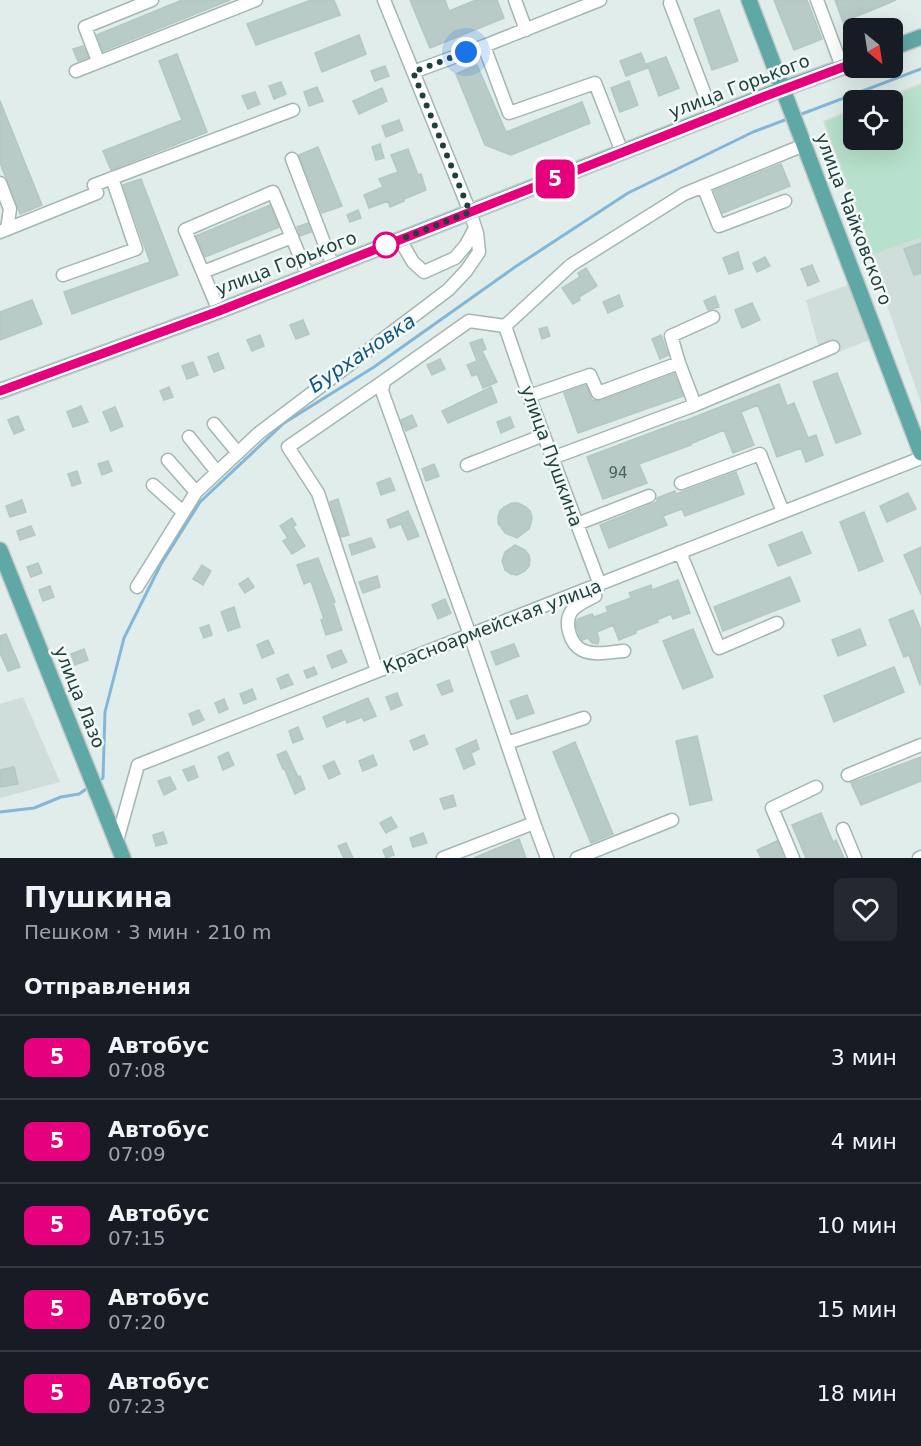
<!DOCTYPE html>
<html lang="ru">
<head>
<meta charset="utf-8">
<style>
	body { margin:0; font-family:"DejaVu Sans",sans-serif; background:#242831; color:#f1f3f6; height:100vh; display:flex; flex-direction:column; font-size:22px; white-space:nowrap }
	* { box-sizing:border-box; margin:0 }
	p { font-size:20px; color:#9ea1a6 }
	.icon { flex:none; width:33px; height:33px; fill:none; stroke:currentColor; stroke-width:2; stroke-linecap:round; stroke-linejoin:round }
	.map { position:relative; height:858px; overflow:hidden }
	.sheet { display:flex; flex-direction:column; background:#171b24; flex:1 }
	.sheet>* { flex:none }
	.badge { padding:0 12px; border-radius:9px; font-size:21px; line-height:39px }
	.needle { width:39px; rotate:150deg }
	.buttons { position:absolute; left:843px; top:18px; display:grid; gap:12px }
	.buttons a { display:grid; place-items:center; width:60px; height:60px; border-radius:9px; background:#171b24; box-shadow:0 6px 24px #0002; font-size:30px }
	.you { position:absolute; width:30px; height:30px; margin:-15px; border:4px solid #fff; border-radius:50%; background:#1a73e8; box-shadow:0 0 0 9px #1a73e833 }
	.map>.badge { position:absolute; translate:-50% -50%; box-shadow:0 0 0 3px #fff }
	h2 { padding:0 24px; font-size:22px; line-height:54px }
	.round { display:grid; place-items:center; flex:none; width:63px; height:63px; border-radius:9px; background:#242831 }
	.headline { display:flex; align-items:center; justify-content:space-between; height:102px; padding:0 24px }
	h1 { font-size:28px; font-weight:700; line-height:45px }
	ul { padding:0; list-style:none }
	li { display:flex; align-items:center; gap:18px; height:84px; padding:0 24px; border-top:2px solid #363941 }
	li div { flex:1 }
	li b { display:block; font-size:22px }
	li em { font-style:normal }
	li .badge { min-width:66px; font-weight:700; text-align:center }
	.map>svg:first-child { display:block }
	.built { fill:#cfdddb }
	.green { fill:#b7e1cc }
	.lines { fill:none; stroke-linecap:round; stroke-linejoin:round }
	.stream { stroke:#82b7d9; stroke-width:3 }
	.building { fill:#b9cbc7; stroke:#b2c8c4; stroke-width:1.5 }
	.minor-casing { stroke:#a3b6b3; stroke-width:15 }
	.major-casing { stroke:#c0cac9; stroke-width:18 }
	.minor { stroke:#fff; stroke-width:12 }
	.major { stroke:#60a8a6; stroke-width:15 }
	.line-casing { stroke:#fff; stroke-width:14 }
	.line { stroke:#e6007e; stroke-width:9 }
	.walk { stroke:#1f403f; stroke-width:6; stroke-dasharray:0 10.8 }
	.stop-dot { fill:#fff; stroke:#e6007e; stroke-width:3 }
	.labels { text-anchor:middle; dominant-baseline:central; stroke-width:5; stroke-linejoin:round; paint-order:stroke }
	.number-label { font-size:15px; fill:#466361 }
	.street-label { font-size:18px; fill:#1f403f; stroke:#f2f9f7 }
	.water-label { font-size:20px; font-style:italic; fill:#125683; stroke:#f2f9f7 }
</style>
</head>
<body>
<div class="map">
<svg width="921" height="858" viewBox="0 0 921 858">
	<rect width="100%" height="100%" fill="#e1edea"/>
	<path class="built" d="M921,83V403L823,121L853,109L854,140H892V100H877Z
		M848,285L869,340L824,358L819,349L806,300Z
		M23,697L60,782L0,798V704Z"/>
	<path class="green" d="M921,86V237L874,254L825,122L853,111L854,140H892V100H882Z"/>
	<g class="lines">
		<path class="stream" d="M799,115L921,69
			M97,782L103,778L105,712L124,638L161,564L200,502L284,423L374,367L515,267L628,193L753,132L790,118
			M0,812L34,808L61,797L79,794L89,787"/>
	</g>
	<path class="building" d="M182,0H230L103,51L97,35Z
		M311,0H334L340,15L256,45L247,24Z
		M410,0H445L449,11L476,0H497L504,18L430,48Z
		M774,0H807L822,39L794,50Z
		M835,0H896L843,22Z
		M719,10L738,61L712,70L694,19Z
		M359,35L366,54L322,72L315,53Z
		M83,46L88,57L78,61L73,49Z
		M641,53L647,68L626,76L620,61Z
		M177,54L207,132L111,170L103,151L182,120L159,61Z
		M666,57L679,88L659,96L647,64Z
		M477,65L506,132L582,102L590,123L511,155L485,145L456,74Z
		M385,66L389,76L375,81L371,71Z
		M629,81L638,105L620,112L611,88Z
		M281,82L286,94L274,99L269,86Z
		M317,87L323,101L309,106L304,92Z
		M382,88L387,101L359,114L353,101Z
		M255,92L260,104L248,109L242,96Z
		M0,101L42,205L20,214L0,163Z
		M399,120L403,130L386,137L382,126Z
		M380,144L384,158L376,160L372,147Z
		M318,147L342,206L322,213L299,155Z
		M408,149L418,175L421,174L426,190L404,199V201L390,207L388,201L369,208L364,195L383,187L379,179L398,172L391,155Z
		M781,164L790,186L723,213L714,191Z
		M141,179L178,275L72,314L64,292L150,262L123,185Z
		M270,205L279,227L205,257L196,236Z
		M358,210L361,218L350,222L347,215Z
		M308,223L311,232L300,236L297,227Z
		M921,243V273L914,275L904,249Z
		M738,252L743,269L729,274L723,258Z
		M765,257L770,266L757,272L753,263Z
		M812,265L819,281L808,286L801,269Z
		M586,268L597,286L579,297L580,300L573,304L562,288L580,277L578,273Z
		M619,295L623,306L608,313L603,302Z
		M715,296L719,307L708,310L704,301Z
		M32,300L42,324L0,340V312Z
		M752,303L760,320L742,328L735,310Z
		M303,320L309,334L296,339L290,325Z
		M547,327L550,336L542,339L539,329Z
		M260,335L264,346L252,351L247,340Z
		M661,335L668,355L660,359L652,339Z
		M482,339L486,349L482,351L497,382L483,388L477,374L472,376L467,365L477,361L470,343Z
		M218,353L224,368L214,372L208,357Z
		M440,359L445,369L432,375L427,365Z
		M193,362L198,375L187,379L182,366Z
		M837,373L861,434L836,443L813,382Z
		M674,374L683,396L578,433L564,393L586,385L592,400L600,401Z
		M779,384L787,406L794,403L808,438L816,435L823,455L806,462L801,448L777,457L758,405L741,412L754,445L733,453L724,430L690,444L691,445L639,464L647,483L603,499L587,457L682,421V422Z
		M169,387L173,397L164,400L160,391Z
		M491,387L497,402L448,423L442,411Z
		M81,406L88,422L73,427L67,412Z
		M115,407L123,426L111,431L103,412Z
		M412,415L417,426L406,431L401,420Z
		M18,416L24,430L14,434L8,420Z
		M510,417L514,427L501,433L497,422Z
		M108,461L112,471L102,475L98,464Z
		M434,464L439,476L426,481L422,469Z
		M77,471L81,483L72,486L68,474Z
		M736,472L744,494L685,516L682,509L663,516L667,525L609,548L600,525L657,502V498L675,491L676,494Z
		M390,478L395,490L381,495L377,483Z
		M908,493L916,509L887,522L880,506Z
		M338,499L349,535L341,537L330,502Z
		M22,500L26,512L10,517L6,506Z
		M512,503H518L526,507L530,511L532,517L531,523L529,529L517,538L505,533L498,523V517L500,511L504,507Z
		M408,511L419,536L408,540L401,524L390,528L387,520Z
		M864,512L883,561L859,571L840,522Z
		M292,518L296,525L293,527L305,546L292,554L283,541L288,538L280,526Z
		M31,526L35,535L20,540L17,531Z
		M802,532L811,553L778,566L769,545Z
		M371,538L375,547L352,555L349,545Z
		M515,545L525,550L529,555L530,560L529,566L525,571L517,575L511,574L505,570L502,561L505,552Z
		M921,547V594L904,555Z
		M318,558L335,602L333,603L342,630L326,635L321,620L324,619L311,581L304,584L297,565Z
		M38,563L42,573L31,577L27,567Z
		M202,565L211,571L203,585L193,579Z
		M377,576L380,587L363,593L359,582Z
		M790,577L800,601L723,631L714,607Z
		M248,578L254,587L245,593L239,584Z
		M678,580L690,613L673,619L671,614L657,620L658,622L635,631L636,633L619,640L613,625L597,632L599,639L598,644L592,643L588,638L582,640L579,635L576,626V622L578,619L592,614L594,617L608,612L606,607L631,598L629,593L651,585L652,590Z
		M50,586L54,597L43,601L39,590Z
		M445,599L451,613L438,619L432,605Z
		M234,607L240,627L228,631L221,612Z
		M913,610L921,630L920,685L909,655L904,657L889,620Z
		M209,625L212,635L204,638L200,628Z
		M693,629L713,677L683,689L663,641Z
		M860,629L866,645L838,656L832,640Z
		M6,634L20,667L8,671L0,653V636Z
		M268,640L274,653L262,658L257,645Z
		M514,644L519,656L496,665L491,652Z
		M84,649L88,660L75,665L71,654Z
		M341,650L347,662L332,668L327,656Z
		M314,667L317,674L307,678L304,671Z
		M894,667L904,692L834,722L824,696Z
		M288,674L293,684L281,689L277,679Z
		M449,680L453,691L442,695L437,685Z
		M252,689L256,699L244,704L240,694Z
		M397,693L402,705L391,710L386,697Z
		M527,695L534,713L517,719L510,701Z
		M368,698L376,716L364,721L362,717L347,723L346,719L327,727L323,717Z
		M224,699L228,709L219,713L215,703Z
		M199,710L204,720L193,725L189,714Z
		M298,727L303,739L293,743L289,731Z
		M424,735L428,744L414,750L410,741Z
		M697,736L712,800L690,805L676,741Z
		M476,740L479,749L471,753L475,764L464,769L456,749Z
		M575,742L613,834L591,843L553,752Z
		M286,751L298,777L300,776L305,789L295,794L284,768L283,769L277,755Z
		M228,752L234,765L223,770L218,757Z
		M373,755L377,765L363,771L359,761Z
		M921,757V781L861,805L851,783Z
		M334,761L340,774L329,779L323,766Z
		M194,766L198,777L188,781L183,770Z
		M14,767L18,784L0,787V770Z
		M170,777L176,789L164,795L158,781Z
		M453,795L456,806L444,809L440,799Z
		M821,813L833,842L836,840L844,858H806L792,825Z
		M391,817L397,827L386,833L380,823Z
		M163,832L167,843L156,846L153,835Z
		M423,833L427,843L413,847L410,838Z
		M519,839L526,858H474Z
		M777,841L784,858H761L757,850Z
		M346,843L353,858H344L338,846Z
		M391,846L394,855L386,858L383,850Z"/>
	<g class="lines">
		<g class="minor-casing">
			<path id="minor" d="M515,0L526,30
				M817,0L842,67
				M670,3L713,116
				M484,46L509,113L595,83L622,152
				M98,61L85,27L152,0
				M76,71L256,0
				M413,72L484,46L600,0
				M292,159L333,266
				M0,183L10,209L7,229
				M703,186L719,226L785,201
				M0,232L97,193L94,185L293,110
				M400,240L413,262L424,272L455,258L466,245L475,228
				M203,272L292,237
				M63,275L136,249L112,178
				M219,311L185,230L273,192L308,276
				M505,326L469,321L384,381L382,391L470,635L534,823L547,858
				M505,326L571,265L684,194L804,145
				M505,326L529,396L600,585
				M679,363L671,336L713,317
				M529,396L590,375L598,393L679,363L695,405
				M214,424L238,453
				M189,437L217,472
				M552,458L695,405L833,347
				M168,460L196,492
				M467,465L544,435
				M681,483L760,454L783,512
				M153,485L183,512
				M577,524L649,496
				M680,552L719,648L777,623
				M137,587L196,492L259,433L448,290L466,271L479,252L477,233L470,212L384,0
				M592,588L595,596C588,600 576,604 571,612C564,623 570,644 582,650C594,656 611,652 624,651
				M377,671L318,493L288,447L384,381
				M507,743L584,718
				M848,775L921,745
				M843,829L855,858
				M117,841L138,765L921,458
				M443,858L534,823
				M577,858L672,820
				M793,858L772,808L816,787
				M919,858L921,857"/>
		</g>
		<g class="major-casing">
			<path id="major" d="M749,0L921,453
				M892,48L921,37
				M0,391L219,311L782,89L854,63
				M0,550L123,858"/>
		</g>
		<use href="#minor" class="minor"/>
		<use href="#major" class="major"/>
	</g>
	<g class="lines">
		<g class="line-casing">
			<path id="line" d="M0,391L219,311L763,97L854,63"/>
		</g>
		<use href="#line" class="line"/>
		<path class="walk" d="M386,245L470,212L413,72L466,52"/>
	</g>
	<circle class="stop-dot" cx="386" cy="245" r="12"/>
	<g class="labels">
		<g class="number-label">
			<text x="618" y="473">94</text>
		</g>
		<g class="street-label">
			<text transform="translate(739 86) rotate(-21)">улица Горького</text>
			<text transform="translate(854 219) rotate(69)">улица Чайковского</text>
			<text transform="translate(286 263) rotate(-21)">улица Горького</text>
			<text transform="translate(552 456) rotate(70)">улица Пушкина</text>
			<text transform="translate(492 626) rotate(-21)">Красноармейская улица</text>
			<text transform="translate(80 697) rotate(68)">улица Лазо</text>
		</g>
		<g class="water-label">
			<text transform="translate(362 353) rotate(-34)">Бурхановка</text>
		</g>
	</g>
</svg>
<div class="buttons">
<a><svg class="needle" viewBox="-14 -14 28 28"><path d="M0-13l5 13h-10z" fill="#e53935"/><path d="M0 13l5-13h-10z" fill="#9ea1a6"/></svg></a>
<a><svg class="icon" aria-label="locate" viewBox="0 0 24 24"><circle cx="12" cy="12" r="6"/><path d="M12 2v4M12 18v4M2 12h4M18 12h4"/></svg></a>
</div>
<div class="you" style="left:466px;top:52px"></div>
<b class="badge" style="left:555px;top:179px;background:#e6007e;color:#fff">5</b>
</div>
<section class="sheet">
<div class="headline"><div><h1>Пушкина</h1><p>Пешком · 3 мин · 210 m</p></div><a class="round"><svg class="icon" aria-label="heart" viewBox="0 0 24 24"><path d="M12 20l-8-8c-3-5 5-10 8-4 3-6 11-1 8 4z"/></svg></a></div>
<h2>Отправления</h2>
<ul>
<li><span class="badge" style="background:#e6007e;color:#fff">5</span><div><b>Автобус</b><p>07:08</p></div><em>3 мин</em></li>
<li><span class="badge" style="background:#e6007e;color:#fff">5</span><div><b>Автобус</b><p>07:09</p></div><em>4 мин</em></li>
<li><span class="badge" style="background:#e6007e;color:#fff">5</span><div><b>Автобус</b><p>07:15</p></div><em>10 мин</em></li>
<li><span class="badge" style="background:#e6007e;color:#fff">5</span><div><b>Автобус</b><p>07:20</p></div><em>15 мин</em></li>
<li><span class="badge" style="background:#e6007e;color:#fff">5</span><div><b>Автобус</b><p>07:23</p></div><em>18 мин</em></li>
</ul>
</section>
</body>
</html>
